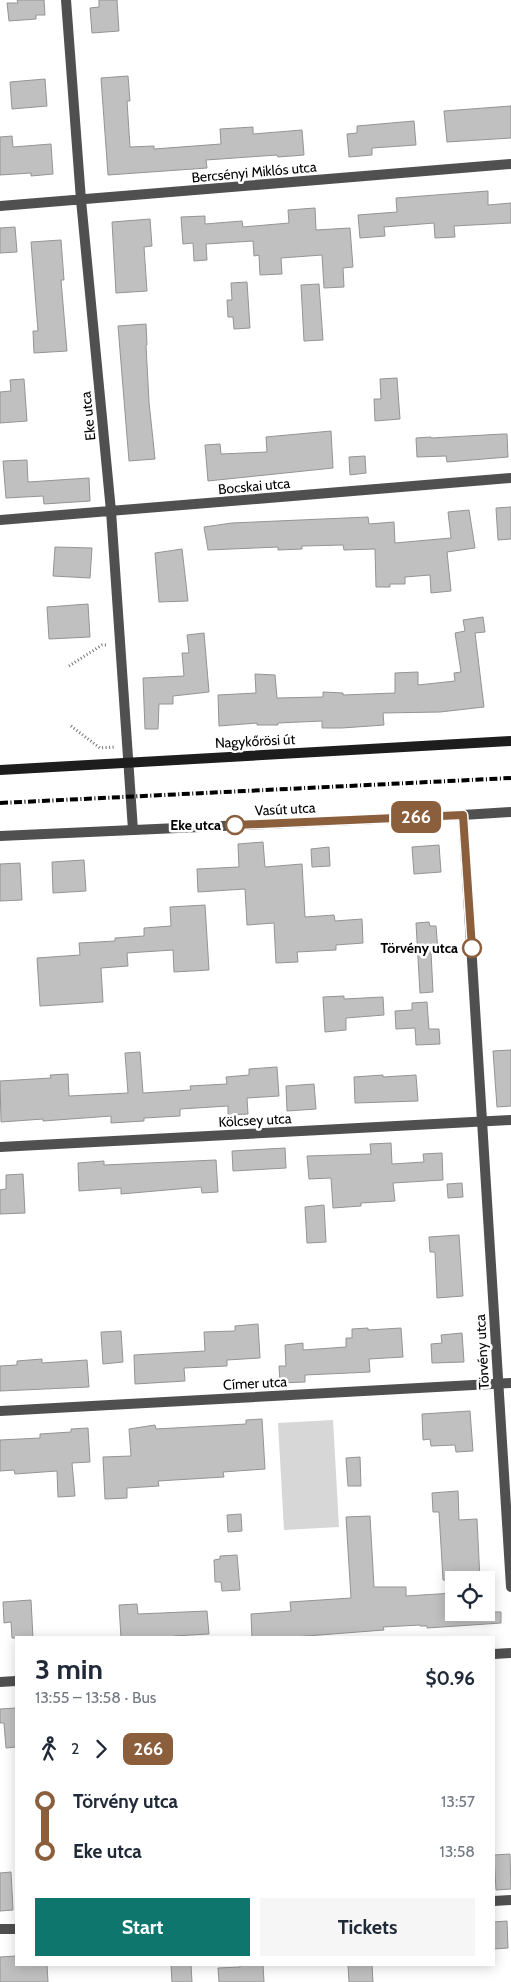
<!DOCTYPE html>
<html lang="en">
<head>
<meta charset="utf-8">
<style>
	body { margin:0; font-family:Cabin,sans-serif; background:#f6f6f7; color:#1f2937; height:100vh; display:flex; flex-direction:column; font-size:19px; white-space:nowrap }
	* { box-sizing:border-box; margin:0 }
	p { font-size:16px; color:#747a83 }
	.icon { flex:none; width:28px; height:28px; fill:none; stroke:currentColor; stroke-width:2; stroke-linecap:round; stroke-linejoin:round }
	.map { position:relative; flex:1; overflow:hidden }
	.panel { position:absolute; left:15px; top:1636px; width:480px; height:330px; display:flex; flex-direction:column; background:#fff; border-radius:0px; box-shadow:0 2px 12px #0003 }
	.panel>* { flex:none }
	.badge { padding:0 10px; border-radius:8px; font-size:18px; line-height:32px }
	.controls { position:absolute; left:445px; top:1571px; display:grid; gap:10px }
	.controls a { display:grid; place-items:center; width:50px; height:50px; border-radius:0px; background:#fff; box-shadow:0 2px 12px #0003; font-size:25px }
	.map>.badge { position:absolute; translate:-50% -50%; box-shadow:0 0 0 2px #fff }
	.legs { display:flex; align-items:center; gap:8px; height:55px; padding:0 20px; font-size:16px }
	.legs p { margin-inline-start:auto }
	.head { display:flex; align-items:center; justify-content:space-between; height:85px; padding:0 20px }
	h1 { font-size:28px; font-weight:700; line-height:38px }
	.primary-button { display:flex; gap:10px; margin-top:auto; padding:10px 20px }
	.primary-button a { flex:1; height:58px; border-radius:0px; background:#0f766e; color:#fff; font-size:20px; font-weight:700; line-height:58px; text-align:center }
	.primary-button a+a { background:#f6f6f7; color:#1f2937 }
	ul { padding:0 20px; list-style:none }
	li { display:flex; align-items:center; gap:18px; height:50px; font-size:19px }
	li i { display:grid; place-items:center; width:8px; height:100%; margin:0 6px; background:currentColor }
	li i::after { content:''; width:12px; height:12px; margin:-6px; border:4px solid; border-radius:50%; background:#fff }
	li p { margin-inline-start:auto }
	li:first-child i { background:linear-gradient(#0000 50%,currentColor 0) }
	li:last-child i { background:linear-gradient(currentColor 50%,#0000 0) }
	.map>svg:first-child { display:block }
	.green { fill:#d7d7d7 }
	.building { fill:#c0c0c0; stroke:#949494 }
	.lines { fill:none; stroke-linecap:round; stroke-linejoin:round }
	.path { stroke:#727272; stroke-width:3; stroke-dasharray:1 2.5; stroke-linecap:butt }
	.minor { stroke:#505050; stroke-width:10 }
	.tertiary { stroke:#505050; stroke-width:10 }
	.secondary { stroke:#1d1d1d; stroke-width:10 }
	.rail { stroke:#000; stroke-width:4; stroke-dasharray:8 2.5 1 2.5; stroke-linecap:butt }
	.line-1-casing { stroke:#fff; stroke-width:11 }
	.line-1 { stroke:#8b5e3c; stroke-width:8 }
	.stop-1-dot { fill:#fff; stroke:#8b5e3c; stroke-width:2.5 }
	.labels { text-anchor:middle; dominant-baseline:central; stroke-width:5; stroke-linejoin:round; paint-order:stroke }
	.street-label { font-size:14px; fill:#000; stroke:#fff }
	.stop-label { font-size:14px; font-weight:bold; fill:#000; stroke:#fff; text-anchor:end }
</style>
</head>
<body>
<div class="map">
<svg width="511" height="1982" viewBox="0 0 511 1982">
	<rect width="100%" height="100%" fill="#fff"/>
	<path class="green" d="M333,1420L339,1527L284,1530L278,1423Z"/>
	<path class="building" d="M17,0H44L45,15H36V19L9,21L7,3H18Z
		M99,0H117L119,31L92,33L90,8L99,7Z
		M128,76L130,101H127L130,147L154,146V149L221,144L220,129L253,127V134L302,130L304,155L278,157L277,155L206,160L207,168L108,175L101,78Z
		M45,79L47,106L12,109L10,82Z
		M511,106V138L447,142L444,111Z
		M414,121L416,145L372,148V155L349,157L347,134L357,133V126Z
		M12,136L13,147L51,144L53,174L31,176V173L0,175V137Z
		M488,191V205L511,203V223L454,226L455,237L435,238L434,223L384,227L385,236L360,238L358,215L397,212L396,198Z
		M315,208L316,230L350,228L353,267L343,268L344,287L324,288L322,255L281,258L282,274L260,275L259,255L254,256L253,241L206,244L207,260L194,261L193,243L183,244L181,217L205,216V224L242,221L243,227L289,223L288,210Z
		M150,219L152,246L144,247L147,291L116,293L112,222Z
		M15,227L17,252L0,253V228Z
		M61,240L64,280H61L67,351L34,353L33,331H38L31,242Z
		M247,282L250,328L234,329L233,317H228L227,300H232L231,283Z
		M319,284L323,340L304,341L301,285Z
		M146,324L147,345H146L149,402L155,459L129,461L118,326Z
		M397,378L400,419L375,421L374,399H381L380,379Z
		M24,379L27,421L0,423V392L11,391L10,380Z
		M331,431L333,468L208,481L205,445L220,444L221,454L267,452L266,437Z
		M503,434H507L508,457L447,462L446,456L417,457L416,438L431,437V438Z
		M365,456L366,473L350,475L349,457Z
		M27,460L28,482L89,478L90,501L44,504L43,496L6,498L3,461Z
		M511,507V539L498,540L496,508Z
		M469,510L475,548L447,552L451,591L431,593L430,575L405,577V584H390V587H376L375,549L344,550L343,545L302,546V549L278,550V547L208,550L204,527L232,523L368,517L369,524L394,522L395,543L451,538L448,512Z
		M55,547L92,548L90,578L53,576Z
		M182,549L188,601L159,602L155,553Z
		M88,604L90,637L49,639L47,607Z
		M483,617L485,632L475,633L484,707L440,712L383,713L384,725L342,728H322V721L278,723V725H257V723L219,726L218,695L256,693L255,674L275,675L277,698L323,697V692L343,693V695L395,693V673L418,672V685L455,681L454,673L461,672L455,633L465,631L463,620Z
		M204,633L209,692L173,696V704H159L158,729H145L143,678L184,676L182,653H189L187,635Z
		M263,842L265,867L302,864L305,917L334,915L335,921L362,919L363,943L336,945V950L297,952L298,962L276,963L274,923L247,925L245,889L198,892L197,869L239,867L238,844Z
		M439,845L441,872L414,874L412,847Z
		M329,847L330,866L312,867L311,849Z
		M84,860L86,891L53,893L52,862Z
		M20,863L22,900L0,901V864Z
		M205,905L209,970L174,972L173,950L127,953L128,966L101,968L103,1002L40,1006L37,958L80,955L79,943L115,941V938L144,936V928L171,926L170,907Z
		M429,922L430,926H436L438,951L431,952L433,992L420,993L416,923Z
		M344,996V999L383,997L384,1015L346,1018V1030L325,1032L323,997Z
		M427,1002L429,1029H439L440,1044L416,1045L415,1028L396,1029L395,1011L412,1010V1003Z
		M511,1050V1106L497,1107L493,1051Z
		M140,1052L143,1093L191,1090L190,1086L227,1084L226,1077L249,1075V1069L277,1067L279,1096L247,1098L248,1114L228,1115V1106L180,1109V1116L144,1118V1121L111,1123V1116L43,1121V1119L1,1122L0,1081L51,1078L50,1075L68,1074L69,1096L128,1093L125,1053Z
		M383,1075V1077L416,1075L418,1101L355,1103L354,1077Z
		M314,1084L316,1109L287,1111L286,1086Z
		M391,1143L392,1164L424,1162L423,1154L442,1153L443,1180L393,1183L395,1201L361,1203V1206L333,1208L331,1178L309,1179L307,1156L371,1154L370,1144Z
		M285,1148L286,1168L233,1171L232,1151Z
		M216,1160L218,1192L202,1193L201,1187L121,1194V1188L79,1191L78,1163L104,1161V1165Z
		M23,1174L25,1213L0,1214V1190L6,1189V1175Z
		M462,1183L463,1197L448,1198L447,1184Z
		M324,1205L326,1242L307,1243L305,1207Z
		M459,1235L463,1296L437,1298L435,1252H430L429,1237Z
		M258,1324L260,1358L227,1360V1366L184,1368L185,1381L135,1384L134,1355L205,1351L204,1332L235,1331V1326Z
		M368,1328V1330L401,1328L403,1357L369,1359L370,1372L305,1375V1382L280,1383L279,1366H286L285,1345L303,1343V1350L346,1347V1338H352V1329Z
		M121,1331L123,1362L103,1364L101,1332Z
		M462,1333L464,1362L432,1363L431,1344L442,1343L441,1335Z
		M42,1359V1363L87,1360L89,1387L0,1391V1366L17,1365V1361Z
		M470,1411L473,1451L456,1452L455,1445L431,1446L430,1439L423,1440L422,1414Z
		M262,1419L265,1469L223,1472L224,1477L158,1481L159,1486L127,1488V1498L105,1499L103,1457L131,1456L129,1429L155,1425L156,1429L246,1424V1420Z
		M88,1428L90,1462L72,1463L75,1496L58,1497L57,1471L15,1474L14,1470L0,1471V1440L40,1438V1434L71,1432V1429Z
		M360,1457L361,1486H348L346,1458Z
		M458,1491L459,1520L477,1519L480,1580H443L439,1512H433L432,1493Z
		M241,1514L242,1531L228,1532L227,1515Z
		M370,1516L374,1587H406V1596L454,1593V1612H501V1623L427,1628V1626H420V1625L383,1627L384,1630L281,1638H252L251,1614L291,1611L290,1602L351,1598L346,1517Z
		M237,1555L240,1590L222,1591L221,1582H215L214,1560L220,1559V1556Z
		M31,1600L33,1638H12L11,1622L4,1623L3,1602Z
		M137,1604L138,1614L207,1611L209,1634L174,1636V1638H121L119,1605Z
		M16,1708V1747L6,1748L4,1723H0V1709Z
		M510,1854L511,1889L496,1890L494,1855Z
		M11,1872L13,1910L0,1911V1873Z
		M507,1921L508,1948L494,1949V1922Z
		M16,1956V1965H47L48,1982H0V1957Z
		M171,1965H191L192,1982H172Z
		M240,1965H263L264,1982H219L218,1968L240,1967Z
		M348,1965H372L373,1982H349Z"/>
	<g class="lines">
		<path class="path" d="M69,666L102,645H107
			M71,726L100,748L115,747"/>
		<path class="minor" d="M66,0L81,200L111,511L133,830
			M0,206L511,164
			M0,520L511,478
			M463,815L511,812
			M0,1147L511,1120
			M0,1411L511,1383
			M494,1901L511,1900
			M0,1929H16"/>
		<path class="tertiary" d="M0,836L463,815L511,1587
			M494,1654L511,1653
			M0,1682L16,1681"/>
		<path class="secondary" d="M0,770L511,741"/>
		<path class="rail" d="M0,803L511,778"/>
	</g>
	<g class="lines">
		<g class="line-1-casing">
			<path id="line-1" d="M235,825L463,815L472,948"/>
		</g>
		<use href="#line-1" class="line-1"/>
	</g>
	<g class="stop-1-dot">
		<circle cx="235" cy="825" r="9"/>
		<circle cx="472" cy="948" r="9"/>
	</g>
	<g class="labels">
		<g class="street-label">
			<text transform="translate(254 172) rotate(-5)">Bercsényi Miklós utca</text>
			<text transform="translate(88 416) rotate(-96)">Eke utca</text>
			<text transform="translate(254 486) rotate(-5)">Bocskai utca</text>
			<text transform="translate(255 741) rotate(-3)">Nagykőrösi út</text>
			<text transform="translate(285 809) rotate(-3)">Vasút utca</text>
			<text transform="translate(255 1120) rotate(-3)">Kölcsey utca</text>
			<text transform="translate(482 1352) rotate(-93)">Törvény utca</text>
			<text transform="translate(255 1383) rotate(-3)">Címer utca</text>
		</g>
		<g class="stop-label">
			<text x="221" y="825">Eke utca</text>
			<text x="458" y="948">Törvény utca</text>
		</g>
	</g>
</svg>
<div class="controls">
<a><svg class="icon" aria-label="locate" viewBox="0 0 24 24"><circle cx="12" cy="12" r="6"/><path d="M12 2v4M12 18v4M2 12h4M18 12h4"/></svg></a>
</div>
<b class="badge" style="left:416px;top:817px;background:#8b5e3c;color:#fff">266</b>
<section class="panel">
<div class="head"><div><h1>3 min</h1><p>13:55 – 13:58 · Bus</p></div><b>$0.96</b></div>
<div class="legs"><svg class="icon" aria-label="walk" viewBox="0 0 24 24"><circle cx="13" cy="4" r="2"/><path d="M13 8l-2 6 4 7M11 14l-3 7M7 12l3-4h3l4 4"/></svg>2<svg class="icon" aria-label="forward" viewBox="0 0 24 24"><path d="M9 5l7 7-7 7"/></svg><b class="badge" style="background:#8b5e3c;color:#fff">266</b></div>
<ul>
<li><i style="color:#8b5e3c"></i><b>Törvény utca</b><p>13:57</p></li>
<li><i style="color:#8b5e3c"></i><b>Eke utca</b><p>13:58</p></li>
</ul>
<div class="primary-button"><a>Start</a><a>Tickets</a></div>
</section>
</div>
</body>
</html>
